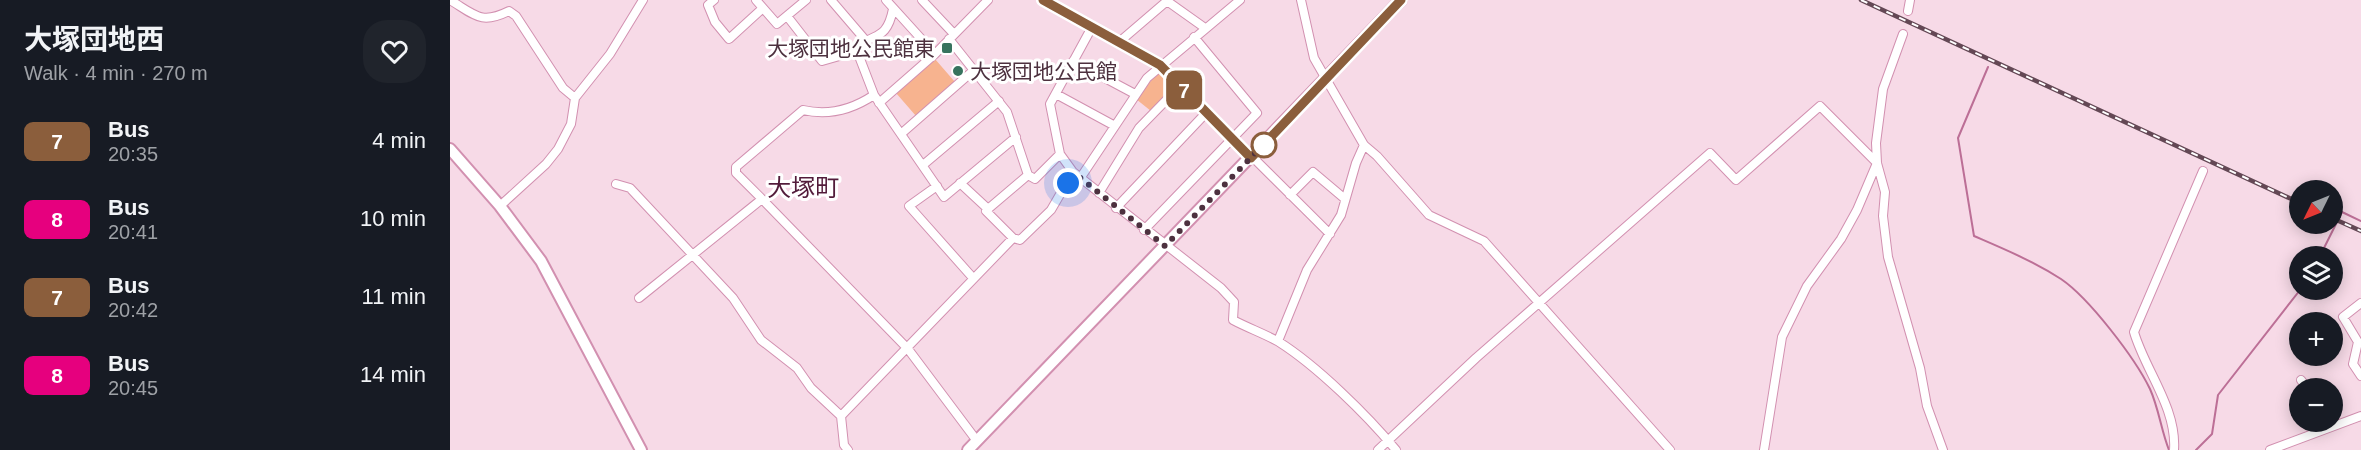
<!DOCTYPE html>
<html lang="en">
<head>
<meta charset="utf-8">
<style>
	body { margin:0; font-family:Helvetica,"Noto Sans JP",sans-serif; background:#20242c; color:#f1f3f6; height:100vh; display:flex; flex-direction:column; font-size:22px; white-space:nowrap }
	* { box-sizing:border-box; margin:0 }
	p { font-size:20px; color:#9ea1a6 }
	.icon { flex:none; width:33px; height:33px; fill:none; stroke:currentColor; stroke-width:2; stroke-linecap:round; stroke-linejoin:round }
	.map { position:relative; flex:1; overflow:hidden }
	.sheet { display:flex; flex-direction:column; background:#171b24; width:450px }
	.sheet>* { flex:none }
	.badge { padding:0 12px; border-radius:9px; font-size:21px; line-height:39px }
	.needle { width:39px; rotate:227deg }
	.fabs { position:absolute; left:1839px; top:180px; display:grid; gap:12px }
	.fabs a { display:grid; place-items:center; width:54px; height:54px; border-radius:50%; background:#171b24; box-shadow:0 3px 15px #0003; font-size:30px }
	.you { position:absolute; width:30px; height:30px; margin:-15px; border:4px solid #fff; border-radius:50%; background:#1a73e8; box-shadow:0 0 0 9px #1a73e833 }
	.map>.badge { position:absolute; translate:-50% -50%; box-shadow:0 0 0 3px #fff }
	.round { display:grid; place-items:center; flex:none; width:63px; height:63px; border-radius:24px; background:#20242c }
	.headline { display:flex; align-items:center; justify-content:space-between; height:102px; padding:0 24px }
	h1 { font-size:28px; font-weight:700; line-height:45px }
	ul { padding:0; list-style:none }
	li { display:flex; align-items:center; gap:18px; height:78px; padding:0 24px }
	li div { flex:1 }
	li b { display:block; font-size:22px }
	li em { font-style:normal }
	li .badge { min-width:66px; font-weight:700; text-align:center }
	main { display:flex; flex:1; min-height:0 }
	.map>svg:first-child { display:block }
	.green { fill:#f7b38f }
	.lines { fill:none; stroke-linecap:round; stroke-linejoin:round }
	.stream { stroke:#bc6f96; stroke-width:2 }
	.minor-casing { stroke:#d290b0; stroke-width:10 }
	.tertiary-casing { stroke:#d290b0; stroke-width:14 }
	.minor { stroke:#fff; stroke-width:8 }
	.tertiary { stroke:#fff; stroke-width:10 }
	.rail-casing { stroke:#644855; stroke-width:4.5 }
	.rail { stroke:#fff; stroke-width:2; stroke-dasharray:7; stroke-linecap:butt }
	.line-casing { stroke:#fff; stroke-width:14 }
	.line { stroke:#8b5e3c; stroke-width:9 }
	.walk { stroke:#4d313f; stroke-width:6; stroke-dasharray:0 10.8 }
	.poi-dot { fill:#37735e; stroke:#fff; stroke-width:2 }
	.stop-dot { fill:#fff; stroke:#8b5e3c; stroke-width:3 }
	.labels { text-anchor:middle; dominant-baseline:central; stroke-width:6; stroke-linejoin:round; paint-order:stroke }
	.poi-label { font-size:21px; fill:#4d313f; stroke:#fff; text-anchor:end }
	.quarter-label { font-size:24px; fill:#521b3a; stroke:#fff }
</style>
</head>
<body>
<main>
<section class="sheet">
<div class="headline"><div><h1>大塚団地西</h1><p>Walk · 4 min · 270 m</p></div><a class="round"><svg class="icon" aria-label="heart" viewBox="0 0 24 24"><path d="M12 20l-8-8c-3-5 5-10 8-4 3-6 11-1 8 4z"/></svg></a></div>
<ul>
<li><span class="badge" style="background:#8b5e3c;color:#fff">7</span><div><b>Bus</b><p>20:35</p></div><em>4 min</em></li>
<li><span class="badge" style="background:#e6007e;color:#fff">8</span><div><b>Bus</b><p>20:41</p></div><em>10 min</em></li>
<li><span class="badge" style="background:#8b5e3c;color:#fff">7</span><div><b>Bus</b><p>20:42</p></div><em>11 min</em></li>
<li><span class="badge" style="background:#e6007e;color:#fff">8</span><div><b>Bus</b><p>20:45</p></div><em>14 min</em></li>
</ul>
</section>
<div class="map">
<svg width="1911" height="450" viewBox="0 0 1911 450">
	<rect width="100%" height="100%" fill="#f7dae7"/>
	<path class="green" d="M485,59L505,82L466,116L446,93Z
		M708,72L712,73L723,83L722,88L701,111L686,99Z"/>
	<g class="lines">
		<path class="stream" d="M1538,67L1508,138L1524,236C1554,249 1583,261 1611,279C1639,298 1685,358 1700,389C1709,409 1711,430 1719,450
			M1870,256L1892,212L1911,221
			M1746,450L1762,434L1768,395L1850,290"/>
		<g class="minor-casing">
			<path id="minor" d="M0,0C25,15 31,25 59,11L66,16L113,88L125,98
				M264,0L258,5L265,22L279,39L313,8
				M306,0L327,24L356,0
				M381,0L417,42
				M436,0L485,54
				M472,0L504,34
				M593,0L710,65L880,234
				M851,0L864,58L914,145L927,156L979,215L1034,241L1220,450
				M443,9C436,45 420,30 407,51L424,95L494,197L566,137
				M1458,11L1460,0
				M337,16L372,61L407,51
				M642,27L600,104L610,154L623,172L771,288L784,302L783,320C798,328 815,334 829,342C867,366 917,415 946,450
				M1453,34L1433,89L1426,143L1427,163L1435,192L1433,216L1438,257L1470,368L1477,406L1493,450
				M499,39L557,112L578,175L585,179L610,154
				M668,43L717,1L755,28
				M623,61L685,94
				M606,94L665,126
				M429,103L485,54L538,0
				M452,133L524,70
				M473,165L549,101
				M631,177L697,78L790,0
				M510,183L538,209L578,175
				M166,184L180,188L283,298L311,340L347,368L361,388L391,416L394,445L398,450
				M487,186L459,206L523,278
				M649,193L689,128L730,86
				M840,195L863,172L895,199
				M312,199L286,173V167L353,110C378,116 403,109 424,95
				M50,206L96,164L108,149L121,124L125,98L160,54L193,0
				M666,208L756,113
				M538,209L536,211L563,238
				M694,230L807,113L744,37
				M189,298L312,199L458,349L527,441
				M1911,303L1893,317L1908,342L1903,364L1911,376
				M828,341L857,270L891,215L906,163L914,145
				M1851,380L1857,388
				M391,416L563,238L570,240L601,210L623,172
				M928,450L1026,358L1260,153L1286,180L1370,106L1427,163
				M1314,450L1332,337L1357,286L1391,239L1407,210L1427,163
				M1724,450C1727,408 1695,370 1684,332L1753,171
				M1820,450L1911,416"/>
		</g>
		<g class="tertiary-casing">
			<path id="tertiary" d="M0,149L50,206L91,261L191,450
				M518,450L951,0"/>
		</g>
		<use href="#minor" class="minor"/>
		<use href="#tertiary" class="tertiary"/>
		<g class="rail-casing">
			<path id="rail" d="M1411,0L1850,203
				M1882,218L1911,231"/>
		</g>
		<use href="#rail" class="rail"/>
	</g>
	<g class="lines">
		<g class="line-casing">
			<path id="line" d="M593,0L710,65L801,158L951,0"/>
		</g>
		<use href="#line" class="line"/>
		<path class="walk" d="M618,183L623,172L715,246L816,142L814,145"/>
	</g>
	<g class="poi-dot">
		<rect x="491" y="42" width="12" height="12" rx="3"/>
		<circle cx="508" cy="71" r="6"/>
	</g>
	<circle class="stop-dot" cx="814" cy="145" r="12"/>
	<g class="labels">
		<g class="poi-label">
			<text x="485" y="48">大塚団地公民館東</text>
			<text x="520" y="71" text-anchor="start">大塚団地公民館</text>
		</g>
		<g class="quarter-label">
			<text x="353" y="187">大塚町</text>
		</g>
	</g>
</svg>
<div class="fabs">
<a><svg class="needle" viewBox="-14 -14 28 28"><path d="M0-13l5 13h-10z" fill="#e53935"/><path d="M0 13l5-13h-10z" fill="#9ea1a6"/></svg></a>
<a><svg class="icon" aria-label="layers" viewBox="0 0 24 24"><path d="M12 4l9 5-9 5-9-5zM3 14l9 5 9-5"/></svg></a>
<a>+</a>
<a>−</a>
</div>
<div class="you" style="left:618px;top:183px"></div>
<b class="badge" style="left:734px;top:90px;background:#8b5e3c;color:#fff">7</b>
</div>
</main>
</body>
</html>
